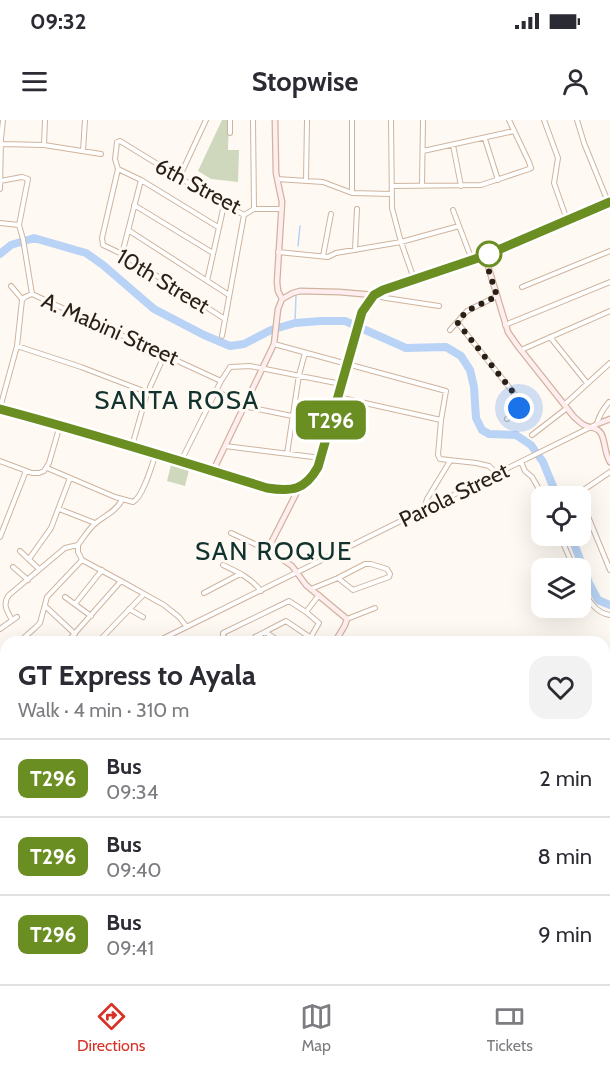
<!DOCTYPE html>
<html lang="en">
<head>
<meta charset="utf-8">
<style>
	body { margin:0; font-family:Cabin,sans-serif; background:#f2f2f3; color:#2b2b33; height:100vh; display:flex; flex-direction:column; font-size:22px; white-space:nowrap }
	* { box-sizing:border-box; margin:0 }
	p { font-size:20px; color:#7c7c81 }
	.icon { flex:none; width:33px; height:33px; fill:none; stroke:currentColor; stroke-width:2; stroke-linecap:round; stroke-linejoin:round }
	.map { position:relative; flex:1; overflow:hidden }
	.drawer { position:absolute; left:0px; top:516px; width:610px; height:348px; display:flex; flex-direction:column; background:#fff; border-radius:18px 18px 0 0; box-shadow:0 6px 24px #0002 }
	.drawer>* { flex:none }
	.badge { padding:0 12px; border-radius:9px; font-size:21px; line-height:39px }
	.fabs { position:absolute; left:531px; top:366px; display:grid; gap:12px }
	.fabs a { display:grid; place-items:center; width:60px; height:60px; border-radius:12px; background:#fff; box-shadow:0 6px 24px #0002; font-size:30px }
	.you { position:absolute; width:30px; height:30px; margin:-15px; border:4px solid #fff; border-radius:50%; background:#1a73e8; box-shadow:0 0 0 9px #1a73e833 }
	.map>.badge { position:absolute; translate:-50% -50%; box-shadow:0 0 0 3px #fff }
	.round { display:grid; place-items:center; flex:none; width:63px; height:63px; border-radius:18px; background:#f2f2f3 }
	.head { display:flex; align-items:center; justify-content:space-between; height:102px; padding:0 18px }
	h1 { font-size:28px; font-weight:700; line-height:45px }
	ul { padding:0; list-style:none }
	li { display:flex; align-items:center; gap:18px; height:78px; padding:0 18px; border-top:2px solid #e1e1e2 }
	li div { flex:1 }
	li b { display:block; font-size:22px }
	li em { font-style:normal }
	li .badge { min-width:66px; font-weight:700; text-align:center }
	.status { display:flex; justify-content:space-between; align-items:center; height:42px; padding:0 30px; background:#fff; direction:ltr }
	.status svg { height:16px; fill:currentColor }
	header { display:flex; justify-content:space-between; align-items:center; height:78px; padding:0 18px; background:#fff; font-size:27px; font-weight:700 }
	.menu { display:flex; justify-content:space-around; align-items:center; height:84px; border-top:2px solid #e1e1e2; background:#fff; font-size:16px; color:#7c7c81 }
	.menu a { display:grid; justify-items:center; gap:3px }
	.menu .active { color:#d93025 }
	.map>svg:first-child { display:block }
	.green { fill:#cfd7bc }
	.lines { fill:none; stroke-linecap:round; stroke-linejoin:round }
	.stream { stroke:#b8d3f5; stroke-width:1.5 }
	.river { stroke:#b8d3f5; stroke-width:8 }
	.street-tunnel { stroke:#d4cdc8; stroke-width:4; stroke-dasharray:4 2; stroke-linecap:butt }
	.street-casing { stroke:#cfb49d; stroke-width:6 }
	.secondary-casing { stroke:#cfb49d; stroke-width:7 }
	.street { stroke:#fff; stroke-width:4 }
	.secondary { stroke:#ffedf0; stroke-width:4.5 }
	.line-casing { stroke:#fff; stroke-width:14 }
	.line { stroke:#6b8e23; stroke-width:9 }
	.walk { stroke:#291f16; stroke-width:6; stroke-dasharray:0 10.8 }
	.stop-dot { fill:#fff; stroke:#6b8e23; stroke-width:3 }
	.labels { text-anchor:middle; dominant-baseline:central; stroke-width:6; stroke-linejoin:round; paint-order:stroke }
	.street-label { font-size:22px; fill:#291f16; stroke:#fff9f4 }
	.quarter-label { font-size:26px; letter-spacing:1.5px; fill:#11322d; stroke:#fff9f4 }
</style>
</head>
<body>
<div class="status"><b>09:32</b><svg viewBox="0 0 49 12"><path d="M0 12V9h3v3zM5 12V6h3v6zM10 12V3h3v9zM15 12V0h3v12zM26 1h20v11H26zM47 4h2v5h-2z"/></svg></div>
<header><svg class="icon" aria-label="menu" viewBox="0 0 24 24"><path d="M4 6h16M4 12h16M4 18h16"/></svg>Stopwise<svg class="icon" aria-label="person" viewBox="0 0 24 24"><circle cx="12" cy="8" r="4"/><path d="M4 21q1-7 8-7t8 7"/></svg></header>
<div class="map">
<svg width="610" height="864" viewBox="0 0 610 864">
	<rect width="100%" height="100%" fill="#fff9f4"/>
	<path class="green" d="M222,0H229L228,30H239L238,62L211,59L198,51Z
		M171,345L189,350L185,366L167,361Z
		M6,647V722L0,728V681L2,678L0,676V654Z"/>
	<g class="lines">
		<path class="stream" d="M298,126L300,106
			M295,203L296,175"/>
		<path class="river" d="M0,134L11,125L34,118L86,133L103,145L154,189L204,215L230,226L244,224L271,210L295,203L321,201H345L406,228L446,227L461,236L470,250L474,267L476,298L482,310L489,314L516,315L531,325L543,342L557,376
			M571,416L589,463L598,480L610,485"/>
		<path class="street-tunnel" d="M146,277L150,267"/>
		<g class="street-casing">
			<path id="street" d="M230,0V13
				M253,0L254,89
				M391,0L392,88L401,122L414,159
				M544,0L558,38L554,63L567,100
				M577,0L584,23L608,82
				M485,19L498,60
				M2,24L44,25L101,34
				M44,25L45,0
				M453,25L461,66
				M83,31L85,0
				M423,31L514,11
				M118,49L102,118L103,125L122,134L225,199
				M179,58L206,0
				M277,59L323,62L352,73L392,74
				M0,61L22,57L28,59L19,105L23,119L32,174
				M306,61L307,0
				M422,65L423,0
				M392,66L481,65L529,49L531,48L529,42L509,0
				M0,69L1,19L3,0
				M352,73V0
				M134,85L213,133
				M453,90L472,140
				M0,103L19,105
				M218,107L141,60L118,49L115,39L117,22L120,21L203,72L244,95L254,89H282
				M128,110L229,175
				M355,130L357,89
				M278,132L328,137L336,133L401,122L459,106
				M122,134L141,60
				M323,136L331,94
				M207,161L224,85
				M11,166L22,179
				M522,167L610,131
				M32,174L221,261
				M374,175L386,178L439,186
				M457,202L521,282L519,288L507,299
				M505,205L610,162
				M450,210L467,191L497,176
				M222,216L244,95
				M550,217L587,263
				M274,224L446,271L441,300L438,335L440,339L476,343L489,346L497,354
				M17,226L81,247L141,270
				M521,230L610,191
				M150,267L165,234
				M217,271L243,286L292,296
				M338,277L441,300
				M564,285L610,243
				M0,288L17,226L22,180L25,177L32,174
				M532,315L567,288
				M132,326L146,277
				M225,326L321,338
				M287,334L299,255L305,233
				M0,341L32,353H39L44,351L49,343L60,305
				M181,341L221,261L230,247L250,246L341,264
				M521,342L525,351L532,357L543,376
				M47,348L115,377L133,382C143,377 152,345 156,333
				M580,376L582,371L610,352
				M580,377L610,450
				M59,389L95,403
				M424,389L427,379L450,341
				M231,413L272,432
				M560,416L574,448
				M0,417L26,351
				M78,425V432L82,440L121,461L164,485L179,497L187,507
				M78,425C84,417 89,408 97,402C106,395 116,391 122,380
				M20,431L39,449
				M29,439L51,408L70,358
				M223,445C238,452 251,458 261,471
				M13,447L28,460
				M580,464C587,477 594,493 610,495
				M311,469L338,458L365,444H371L387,449L390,454L389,457L353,470L338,458
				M204,473L240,454
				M65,477L91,496
				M75,484L102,450
				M45,486L75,514
				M129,489L143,497
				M306,492L319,475
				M347,499L375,488
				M12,500C7,491 2,484 9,475L65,428L78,425
				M0,509L17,497
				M265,512L281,522
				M68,521L121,461
				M19,522L35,508L40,503L47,477L82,440
				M98,522L144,474
				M156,522L597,304C599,295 603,289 609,282
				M230,522L223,516V513L289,481L306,492L319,503L308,522
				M251,522L255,517L286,501L311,518
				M368,522L369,520
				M0,538L6,533
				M0,571L6,565
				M604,593L610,585
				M0,600L6,597
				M0,625L6,622
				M604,635L610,627
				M0,642L2,648L0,652
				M604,682L610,674
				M604,682L610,686
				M604,705L610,709
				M604,723L610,713
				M604,764L610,754
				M604,785L610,789
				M0,786L6,793
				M0,804L6,799
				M604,810L608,813L610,824
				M604,835L609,830
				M0,839L6,834
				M604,854L610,859
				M53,858L61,864
				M82,858L87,864
				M146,858L153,864
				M208,858L217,864
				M354,858L365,864
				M377,858L388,864
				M470,858L485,863
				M584,858L591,864
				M12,864L19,858
				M50,864L55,860
				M94,864L100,858
				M244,864L248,858
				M283,864L286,858
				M315,864L319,858
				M347,864L350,858
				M398,864L401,858
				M421,864L424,858
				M451,864L454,858
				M558,864L561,860L565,859L573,864"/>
		</g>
		<g class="secondary-casing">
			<path id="secondary" d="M275,0L276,53L282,82L277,162L278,171L282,179
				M485,136L508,212L517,225L574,297C578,300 581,304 586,306C590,308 596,307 599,311C605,315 604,333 610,342
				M0,289C90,313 178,340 267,368C292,373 305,370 318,347L361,195C366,182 373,174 387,168L485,136L610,82
				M597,304L610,299
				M213,351L274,224L278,189L282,179L293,173L300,171L339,172L374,175
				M299,368L272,421V432L292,446L306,465L347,499L345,505L335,522
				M497,858L507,864
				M128,864L133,858
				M174,864L178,858
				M514,864L517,858"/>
		</g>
		<use href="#street" class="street"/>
		<use href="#secondary" class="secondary"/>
	</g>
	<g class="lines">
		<g class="line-casing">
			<path id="line" d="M0,289C90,313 178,340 267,368C292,372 305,370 318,347L362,192L374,175L383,170L484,136L610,82"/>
		</g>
		<use href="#line" class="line"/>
		<path class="walk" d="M489,134L484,136L497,176L467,191L457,202L521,282L519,288"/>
	</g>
	<circle class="stop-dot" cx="489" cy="134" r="12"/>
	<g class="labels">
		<g class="street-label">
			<text transform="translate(198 66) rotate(28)">6th Street</text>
			<text transform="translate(163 161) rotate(31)">10th Street</text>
			<text transform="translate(110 209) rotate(24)">A. Mabini Street</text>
			<text transform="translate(454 375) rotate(-26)">Parola Street</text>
		</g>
		<g class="quarter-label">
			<text x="177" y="280">SANTA ROSA</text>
			<text x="274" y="431">SAN ROQUE</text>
		</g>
	</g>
</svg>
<div class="fabs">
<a><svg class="icon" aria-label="locate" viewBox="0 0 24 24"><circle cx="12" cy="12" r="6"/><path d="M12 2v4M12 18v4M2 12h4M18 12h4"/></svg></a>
<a><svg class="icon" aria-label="layers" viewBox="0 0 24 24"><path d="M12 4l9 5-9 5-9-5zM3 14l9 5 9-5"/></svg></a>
</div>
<div class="you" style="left:519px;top:288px"></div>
<b class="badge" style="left:331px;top:300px;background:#6b8e23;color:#fff">T296</b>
<section class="drawer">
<div class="head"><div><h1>GT Express to Ayala</h1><p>Walk · 4 min · 310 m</p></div><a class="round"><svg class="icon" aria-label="heart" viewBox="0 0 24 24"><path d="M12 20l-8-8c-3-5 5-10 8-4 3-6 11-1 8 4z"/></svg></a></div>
<ul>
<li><span class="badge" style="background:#6b8e23;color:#fff">T296</span><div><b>Bus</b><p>09:34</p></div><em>2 min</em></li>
<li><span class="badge" style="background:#6b8e23;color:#fff">T296</span><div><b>Bus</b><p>09:40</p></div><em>8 min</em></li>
<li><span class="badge" style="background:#6b8e23;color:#fff">T296</span><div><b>Bus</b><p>09:41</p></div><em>9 min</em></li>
</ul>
</section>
</div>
<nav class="menu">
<a class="active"><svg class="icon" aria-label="directions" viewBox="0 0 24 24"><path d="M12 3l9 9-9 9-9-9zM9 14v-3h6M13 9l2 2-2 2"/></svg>Directions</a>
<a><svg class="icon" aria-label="map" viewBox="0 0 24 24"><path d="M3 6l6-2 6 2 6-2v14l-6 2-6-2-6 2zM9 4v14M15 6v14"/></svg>Map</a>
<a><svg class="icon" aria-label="tickets" viewBox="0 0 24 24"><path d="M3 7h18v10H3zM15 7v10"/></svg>Tickets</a>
</nav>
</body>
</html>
